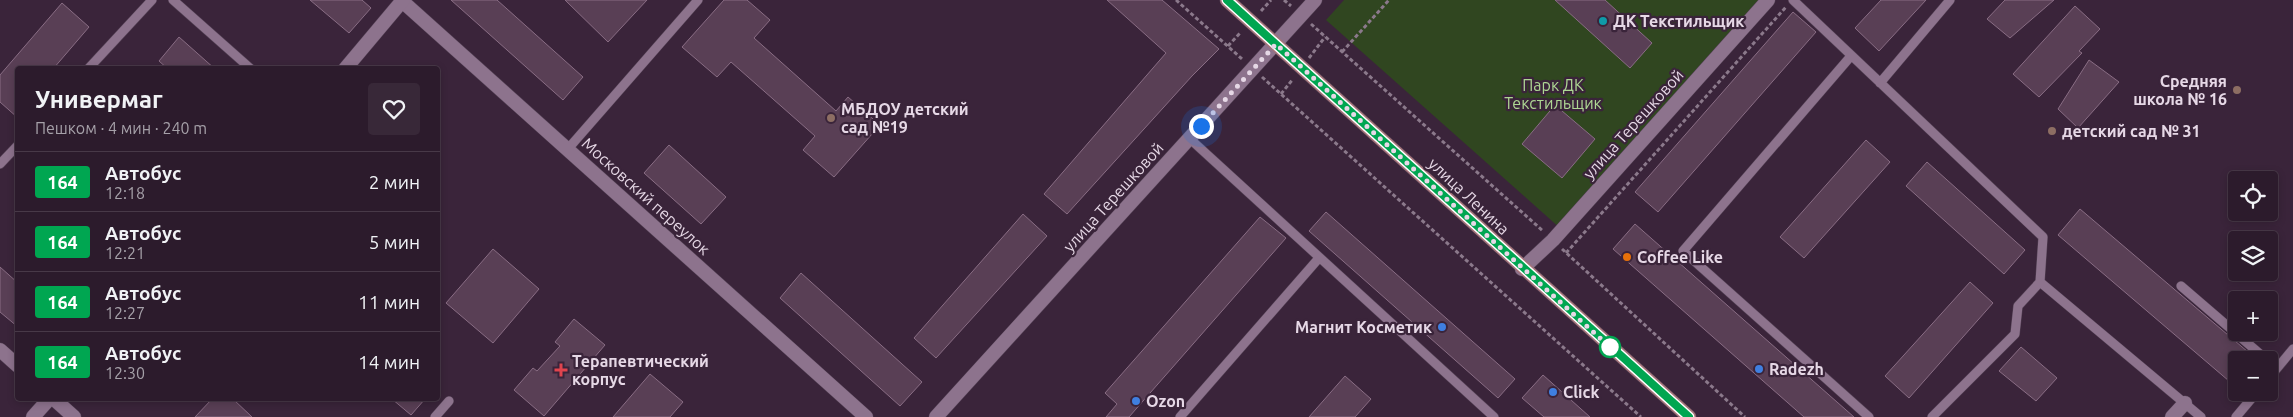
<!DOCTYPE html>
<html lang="ru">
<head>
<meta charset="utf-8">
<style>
	body { margin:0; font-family:Ubuntu,sans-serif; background:#382838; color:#f1f3f6; height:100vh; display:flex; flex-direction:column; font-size:19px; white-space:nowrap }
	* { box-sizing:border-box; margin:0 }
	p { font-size:16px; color:#a6a1a9 }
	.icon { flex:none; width:28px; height:28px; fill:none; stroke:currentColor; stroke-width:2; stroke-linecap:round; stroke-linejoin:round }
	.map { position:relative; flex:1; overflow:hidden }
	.panel { position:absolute; left:15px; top:66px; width:425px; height:335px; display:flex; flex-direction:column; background:#2c1b2c; border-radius:5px; box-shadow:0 2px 8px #0003,0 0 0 1px #483948 }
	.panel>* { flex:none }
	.badge { padding:0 10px; border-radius:4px; font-size:18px; line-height:32px }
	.fabs { position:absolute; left:2228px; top:171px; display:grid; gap:10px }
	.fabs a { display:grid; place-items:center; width:50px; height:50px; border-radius:5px; background:#2c1b2c; box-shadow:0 2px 8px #0003,0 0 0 1px #483948; font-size:25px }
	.you { position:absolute; width:25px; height:25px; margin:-12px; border:4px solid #fff; border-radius:50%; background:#1a73e8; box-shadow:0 0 0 8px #1a73e833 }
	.map>.badge { position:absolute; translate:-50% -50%; box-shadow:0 0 0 2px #fff }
	.round { display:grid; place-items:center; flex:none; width:52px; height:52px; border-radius:5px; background:#382838 }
	.overview { display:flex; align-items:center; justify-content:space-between; height:85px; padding:0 20px }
	h1 { font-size:24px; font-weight:700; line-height:38px }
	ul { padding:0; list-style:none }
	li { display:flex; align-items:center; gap:15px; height:60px; padding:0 20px; border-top:1px solid #483948 }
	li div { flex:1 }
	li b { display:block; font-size:19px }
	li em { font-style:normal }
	li .badge { min-width:55px; font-weight:700; text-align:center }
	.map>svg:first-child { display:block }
	.green { fill:#304620 }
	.building { fill:#593f55; stroke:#896d84 }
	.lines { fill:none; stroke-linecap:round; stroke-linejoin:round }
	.service-casing { stroke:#534154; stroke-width:10 }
	.minor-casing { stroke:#534154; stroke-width:15 }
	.tertiary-casing { stroke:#534154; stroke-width:15 }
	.secondary-casing { stroke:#534154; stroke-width:15 }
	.path { stroke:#8b798b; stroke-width:3; stroke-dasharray:4 2.5; stroke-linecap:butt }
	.service { stroke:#8d738d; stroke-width:9 }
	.minor { stroke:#8d738d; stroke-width:14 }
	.tertiary { stroke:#8d738d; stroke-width:14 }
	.secondary { stroke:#a57379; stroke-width:14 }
	.line-casing { stroke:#fff; stroke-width:11 }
	.line { stroke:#00a651; stroke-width:8 }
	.walk { stroke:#e6d8e6; stroke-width:5; stroke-dasharray:0 9 }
	.culture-dot { fill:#0f9aa8; stroke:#3a243a; stroke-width:2 }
	.education-dot { fill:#8d6e63; stroke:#3a243a; stroke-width:2 }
	.food-dot { fill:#e8710a; stroke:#3a243a; stroke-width:2 }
	.shop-dot { fill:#3f7fe0; stroke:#3a243a; stroke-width:2 }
	.stop-dot { fill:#fff; stroke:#00a651; stroke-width:2.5 }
	.health-dot { fill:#e0444e; stroke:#3a243a; stroke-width:2 }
	.labels { text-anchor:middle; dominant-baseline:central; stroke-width:4.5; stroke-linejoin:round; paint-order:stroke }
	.poi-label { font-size:16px; font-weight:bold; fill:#e6d8e6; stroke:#3a243a; text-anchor:start }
	.park-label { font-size:16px; fill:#aed793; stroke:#3a243a }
	.street-label { font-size:16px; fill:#e6d8e6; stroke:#3a243a }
</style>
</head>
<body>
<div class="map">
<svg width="2293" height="417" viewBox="0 0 2293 417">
	<rect width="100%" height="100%" fill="#3a243a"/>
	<path class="green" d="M1344,0H1765L1561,229L1326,20Z"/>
	<path class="building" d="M310,0H362L371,8L349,33Z
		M451,0H497L583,77L563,100Z
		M565,0H647L608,42Z
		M724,0H747L770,20L754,38L836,111L848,97L880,125L834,177L803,150L815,136L731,62L717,77L682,47Z
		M1107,0H1162L1219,49L1192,76L1067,214L1044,194L1166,53Z
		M1555,0H1605L1652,43L1630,68Z
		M1881,0H1926L1879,51L1855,28Z
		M2005,0H2054L2010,38L1987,19Z
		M62,3L89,27L53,69H18V118L0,102V75Z
		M2075,6L2100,29L2079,51L2082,53L2039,97L2013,74Z
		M1793,12L1816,32L1658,212L1635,192Z
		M179,37L215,69H168L159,61Z
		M2089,60L2119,82L2078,128L2058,109Z
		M1555,105L1595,139L1562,178L1522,144Z
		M1866,140L1890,162L1804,258L1780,237Z
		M669,145L726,197L701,224L644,173Z
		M1927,162L2025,250L2004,274L1906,186Z
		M2080,209L2248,352L2257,360H2236V373L2229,381L2058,235Z
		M1326,212L1515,379L1498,398L1309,231Z
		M1023,214L1047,236L936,358L914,338Z
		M1260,217L1286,238L1129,417H1106L1117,404L1105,393Z
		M1635,224L1854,417H1804L1613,249Z
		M493,249L539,289L493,343L446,303Z
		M0,267L18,283V327L0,312Z
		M801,273L922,382L900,406L780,298Z
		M1970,282L1993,303L1909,398L1885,376Z
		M574,319L605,345L544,416L514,390L533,368L537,371L560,346L555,342Z
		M2021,347L2057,378L2036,401L1999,371Z
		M650,374L683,402L670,417H613Z
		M1543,375L1590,417H1544L1522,398Z
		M1345,376L1371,399L1355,417H1309Z
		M212,399H233L252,417H195Z
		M392,399H425L411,415Z"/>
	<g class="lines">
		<g class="service-casing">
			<path id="service" d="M173,0L251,69
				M1793,0L2043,237L2040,282L2018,306L2015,334L1932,417
				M1851,56L1683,251L1869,417
				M88,69L152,0
				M1880,83L1950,0
				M1189,138L1494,417
				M567,150L698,0
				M0,164L18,145
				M2040,282L2201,417
				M2181,286L2267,360
				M2269,378L2293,349
				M435,417L449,401
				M1180,417L1319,258
				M2236,417L2257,392"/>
		</g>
		<g class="minor-casing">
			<path id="minor" d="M402,1L866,417
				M1522,269L1553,240L1768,0
				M0,350L18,366
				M54,399L74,417
				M2172,417L2185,403"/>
		</g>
		<g class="tertiary-casing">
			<path id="tertiary" d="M345,69L403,0
				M33,417L49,399
				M936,417L1315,0"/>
		</g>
		<g class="secondary-casing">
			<path id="secondary" d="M1227,0L1689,417"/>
		</g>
		<path class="path" d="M1176,0L1242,59
			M1284,0L1291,6
			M1261,11L1271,0
			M1311,24L1543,231
			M1228,46L1241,32
			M1342,52L1389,0
			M1309,58L1325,37
			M1262,77L1641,417
			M1281,94L1293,79
			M1562,249L1745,417
			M1566,253L1786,7"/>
		<use href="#service" class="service"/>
		<use href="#minor" class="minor"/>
		<use href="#tertiary" class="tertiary"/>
		<use href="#secondary" class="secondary"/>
	</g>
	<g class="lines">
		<g class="line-casing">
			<path id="line" d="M1227,0L1689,417"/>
		</g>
		<use href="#line" class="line"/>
		<path class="walk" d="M1201,126L1276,44L1613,350L1610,347"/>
	</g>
	<circle class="culture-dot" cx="1603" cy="21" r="5"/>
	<g class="education-dot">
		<circle cx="2237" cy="90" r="5"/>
		<circle cx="831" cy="118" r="5"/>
		<circle cx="2052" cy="131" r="5"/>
	</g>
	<circle class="food-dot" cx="1627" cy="257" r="5"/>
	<g class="shop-dot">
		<circle cx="1442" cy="327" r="5"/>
		<circle cx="1759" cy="369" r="5"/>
		<circle cx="1553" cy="392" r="5"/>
		<circle cx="1136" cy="401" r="5"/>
	</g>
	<circle class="stop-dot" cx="1610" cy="347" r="10"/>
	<path class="health-dot" d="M558.5 362.5h5v5h5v5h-5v5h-5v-5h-5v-5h5z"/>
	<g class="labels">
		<g class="poi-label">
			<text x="1613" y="21">ДК Текстильщик</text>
			<text x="2227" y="81" text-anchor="end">Средняя<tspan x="2227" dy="18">школа № 16</tspan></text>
			<text x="841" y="109">МБДОУ детский<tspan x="841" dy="18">сад №19</tspan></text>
			<text x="2062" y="131">детский сад № 31</text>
			<text x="1637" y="257">Coffee Like</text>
			<text x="1432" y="327" text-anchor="end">Магнит Косметик</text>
			<text x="572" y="361">Терапевтический<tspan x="572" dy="18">корпус</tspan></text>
			<text x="1769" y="369">Radezh</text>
			<text x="1563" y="392">Click</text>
			<text x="1146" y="401">Ozon</text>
		</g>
		<g class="park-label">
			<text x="1553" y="85">Парк ДК<tspan x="1553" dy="18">Текстильщик</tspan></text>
		</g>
		<g class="street-label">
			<text transform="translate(1633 124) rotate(-48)">улица Терешковой</text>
			<text transform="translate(646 196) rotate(42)">Московский переулок</text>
			<text transform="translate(1469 196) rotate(43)">улица Ленина</text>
			<text transform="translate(1113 197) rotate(-48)">улица Терешковой</text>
		</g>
	</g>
</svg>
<div class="fabs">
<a><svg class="icon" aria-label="locate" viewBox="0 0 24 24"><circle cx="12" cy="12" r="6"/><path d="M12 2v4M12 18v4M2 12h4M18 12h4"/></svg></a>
<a><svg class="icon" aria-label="layers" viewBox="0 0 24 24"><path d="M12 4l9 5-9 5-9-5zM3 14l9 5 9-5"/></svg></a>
<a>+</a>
<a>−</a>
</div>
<div class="you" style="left:1201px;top:126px"></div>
<section class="panel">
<div class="overview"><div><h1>Универмаг</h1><p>Пешком · 4 мин · 240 m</p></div><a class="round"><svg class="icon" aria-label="heart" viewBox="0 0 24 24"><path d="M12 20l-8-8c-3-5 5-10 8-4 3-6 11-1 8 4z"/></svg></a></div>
<ul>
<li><span class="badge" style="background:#00a651;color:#fff">164</span><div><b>Автобус</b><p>12:18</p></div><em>2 мин</em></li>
<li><span class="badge" style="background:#00a651;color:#fff">164</span><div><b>Автобус</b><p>12:21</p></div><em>5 мин</em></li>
<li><span class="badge" style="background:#00a651;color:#fff">164</span><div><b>Автобус</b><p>12:27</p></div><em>11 мин</em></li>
<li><span class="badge" style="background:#00a651;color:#fff">164</span><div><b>Автобус</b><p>12:30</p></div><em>14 мин</em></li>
</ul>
</section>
</div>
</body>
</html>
